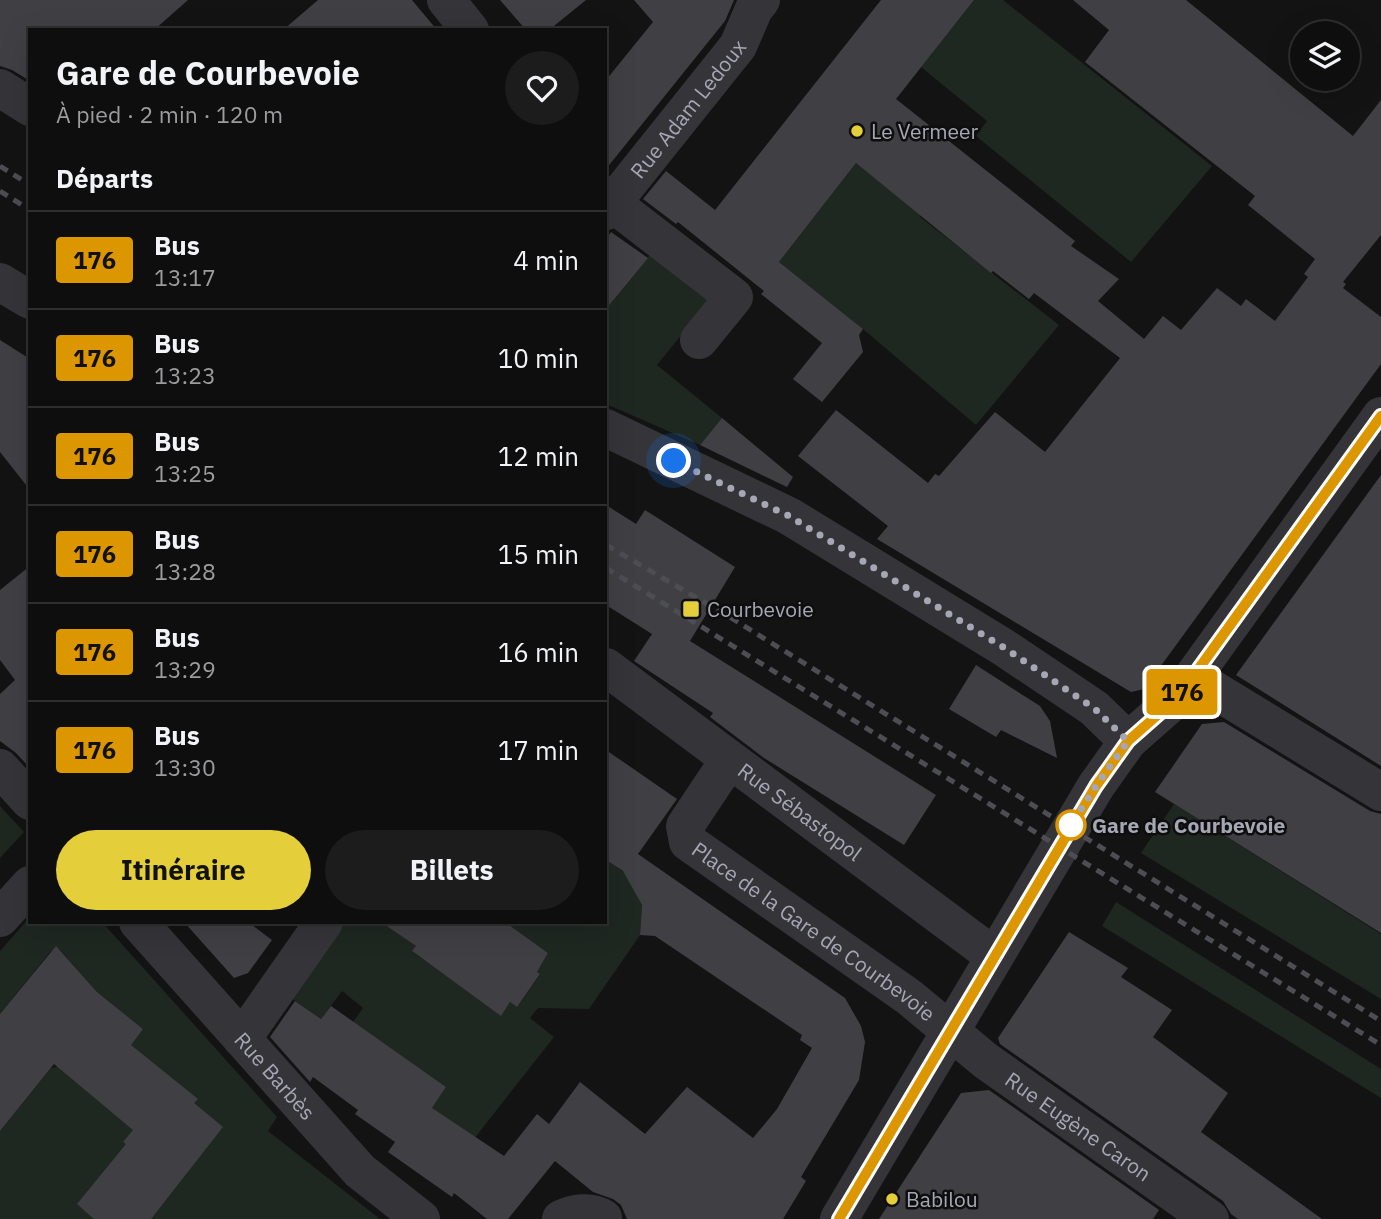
<!DOCTYPE html>
<html lang="fr">
<head>
<meta charset="utf-8">
<style>
	body { margin:0; font-family:"IBM Plex Sans",sans-serif; background:#1c1c1d; color:#f1f3f6; height:100vh; display:flex; flex-direction:column; font-size:26px; white-space:nowrap }
	* { box-sizing:border-box; margin:0 }
	p { font-size:23px; color:#9b9c9e }
	.icon { flex:none; width:38px; height:38px; fill:none; stroke:currentColor; stroke-width:2; stroke-linecap:round; stroke-linejoin:round }
	.map { position:relative; flex:1; overflow:hidden }
	.sheet { position:absolute; left:28px; top:28px; width:579px; height:896px; display:flex; flex-direction:column; background:#0e0e0f; border-radius:0px; box-shadow:0 7px 28px #0002,0 0 0 2px #2e2e2f }
	.sheet>* { flex:none }
	.badge { padding:0 14px; border-radius:5px; font-size:24px; line-height:46px }
	.fabs { position:absolute; left:1290px; top:21px; display:grid; gap:14px }
	.fabs a { display:grid; place-items:center; width:70px; height:70px; border-radius:50%; background:#0e0e0f; box-shadow:0 7px 28px #0002,0 0 0 2px #2e2e2f; font-size:35px }
	.you { position:absolute; width:35px; height:35px; margin:-18px; border:5px solid #fff; border-radius:50%; background:#1a73e8; box-shadow:0 0 0 10px #1a73e833 }
	.map>.badge { position:absolute; translate:-50% -50%; box-shadow:0 0 0 4px #fff }
	h2 { padding:0 28px; font-size:26px; line-height:63px }
	.round { display:grid; place-items:center; flex:none; width:74px; height:74px; border-radius:37px; background:#1c1c1d }
	.headline { display:flex; align-items:center; justify-content:space-between; height:119px; padding:0 28px }
	h1 { font-size:33px; font-weight:700; line-height:52px }
	.button { display:flex; gap:14px; margin-top:auto; padding:14px 28px }
	.button a { flex:1; height:80px; border-radius:42px; background:#e4cf3b; color:#111; font-size:28px; font-weight:700; line-height:80px; text-align:center }
	.button a+a { background:#1c1c1d; color:#f1f3f6 }
	ul { padding:0; list-style:none }
	li { display:flex; align-items:center; gap:21px; height:98px; padding:0 28px; border-top:2px solid #2e2e2f }
	li div { flex:1 }
	li b { display:block; font-size:26px }
	li em { font-style:normal }
	li .badge { min-width:77px; font-weight:700; text-align:center }
	.map>svg:first-child { display:block }
	.green { fill:#1f2721 }
	.building { fill:#404044 }
	.lines { fill:none; stroke-linecap:round; stroke-linejoin:round }
	.minor { stroke:#353439; stroke-width:38 }
	.rail { stroke:#4d4e54; stroke-width:5; stroke-dasharray:9 7; stroke-linecap:butt }
	.line-casing { stroke:#fff; stroke-width:16 }
	.line { stroke:#dc9600; stroke-width:10 }
	.walk { stroke:#a6a7b4; stroke-width:7; stroke-dasharray:0 12.6 }
	.poi-dot { fill:#e4cf3b; stroke:#0e0e0f; stroke-width:2.5 }
	.stop-dot { fill:#fff; stroke:#dc9600; stroke-width:3.5 }
	.labels { text-anchor:middle; dominant-baseline:central; stroke-width:5; stroke-linejoin:round; paint-order:stroke }
	.street-label { font-size:21px; fill:#a6a7b4; stroke:#0e0e0f }
	.poi-label { font-size:21px; fill:#a6a7b4; stroke:#0e0e0f; text-anchor:start }
	.stop-label { font-size:21px; font-weight:bold; fill:#a6a7b4; stroke:#0e0e0f; text-anchor:start }
</style>
</head>
<body>
<div class="map">
<svg width="1381" height="1219" viewBox="0 0 1381 1219">
	<rect width="100%" height="100%" fill="#131314"/>
	<path class="green" d="M974,0H1003L1212,166L1131,262L976,136L987,121L921,67Z
		M856,163L921,214L920,217L1059,325L976,425L863,329L779,262Z
		M652,252L712,297L657,365L722,418L700,445L606,404V309Z
		M1174,804L1381,934V999L1141,853Z
		M0,806L24,832L0,858Z
		M606,860L625,873L642,905L640,935L589,1009L538,1008L530,1018L554,1037L470,1144L432,1108L446,1087L353,1022L363,1008L342,991L321,1019L290,997L346,922H382L416,946L413,952L501,1015L510,1002L517,1007L540,975L537,972L548,953L505,922H606Z
		M1116,902L1381,1069V1098L1102,926Z
		M30,917V922H102L277,1117L268,1131L380,1219H0V1131L51,1068L77,1064L143,1029L97,992L60,950L51,951L0,1014V951Z"/>
	<path class="building" d="M0,0H188L154,30H30V81L12,70L0,66Z
		M318,0H412L437,30H283Z
		M500,0H586L549,30H526Z
		M634,0H734L725,21L606,169V80L653,22Z
		M881,0H974L896,99L1075,241L1071,246L1119,279L1098,301L1144,339L1163,316L1181,330L1217,288L1241,306L1246,299L1275,321L1308,277L1304,274L1315,259L1248,205L1255,196L1085,62L1109,30L1073,0H1186L1353,136L1381,100V235L1343,282L1346,284L1343,288L1381,317V364L1144,689L1131,692L877,539L888,526L798,456L836,410L928,483L935,474L939,476L995,412L1045,452L1120,358L1034,293L1029,299L993,271L991,273L856,163L779,262L863,329L859,335L863,352L822,402L793,379L822,343L761,294L764,291L678,222L676,224L643,199L666,171L715,210Z
		M611,232L648,258L606,309V239Z
		M0,340L30,359V490L0,452Z
		M722,418L793,477L787,487L700,445Z
		M1381,475V766L1236,675Z
		M606,505L636,524L645,510L735,567L690,641L936,795L904,845L764,758L710,717L713,713L634,661L652,634L606,605Z
		M30,566V768L16,753L0,741V694L15,680L0,660V590Z
		M976,665L1040,706L1050,721L1057,758L1001,730L996,737L949,709Z
		M1224,722L1370,811L1381,814V933L1155,792L1202,724Z
		M606,750L677,799L638,854L845,998L861,1026L865,1042L859,1080L801,1177L806,1181L783,1219H627L621,1205L613,1199L593,1192L555,1161L508,1219H487L454,1193L452,1197L388,1152L395,1142L355,1114L358,1110L313,1077L310,1082L270,1037L295,1001L321,1019L331,1006L446,1087L432,1108L504,1156L537,1114L549,1124L580,1082L645,1134L687,1087L753,1138L777,1109L812,1048L800,1040L802,1035L655,936L640,935L642,905L623,871L606,860Z
		M184,922H248L272,940L248,973L234,978Z
		M381,922H505L548,953L537,972L540,974L517,1007L510,1002L501,1016L412,951L416,946Z
		M1069,932L1128,968L1121,977L1172,1010L1153,1037L1228,1093L1201,1132L1322,1219H1238L1231,1214L1223,1201L1000,1044L998,1038Z
		M56,946L97,992L143,1029L131,1045L198,1099L194,1103L223,1127L151,1219H94L77,1204L126,1144L123,1142L133,1130L54,1064L0,1131V1014Z
		M989,1090L1159,1210L1153,1219H879L961,1093Z"/>
	<g class="lines">
		<g class="minor">
			<path d="M446,0L470,30"/>
			<path d="M0,88L30,107"/>
			<path d="M606,195L612,203L734,297L699,340"/>
			<path id="s1" d="M606,211L738,46L754,9L761,0"/>
			<path d="M0,282L30,300"/>
			<path d="M606,428L789,516L1003,647L1094,708L1128,741"/>
			<path id="s2" d="M606,667L994,956"/>
			<path d="M1193,677L1381,792"/>
			<path id="s3" d="M735,764L723,769L685,826L688,842L909,997L986,1061L1210,1219"/>
			<path d="M0,768L30,801"/>
			<path d="M0,918L30,885"/>
			<path id="s4" d="M138,922L360,1171L421,1219"/>
			<path d="M242,1039L324,922"/>
			<path d="M561,1219C574,1213 590,1210 603,1218"/>
			<path d="M839,1219L1096,786L1128,741L1179,696L1381,416"/>
		</g>
		<path class="rail" d="M0,166L30,185
			M0,191L30,210
			M606,545L728,616L1381,1021
			M606,568L1381,1045"/>
	</g>
	<g class="lines">
		<g class="line-casing">
			<path id="line" d="M839,1219L1096,786L1128,741L1179,696L1381,416"/>
		</g>
		<use href="#line" class="line"/>
		<path class="walk" d="M674,461L789,516L1003,647L1094,708L1128,741L1096,786L1069,828L1071,825"/>
	</g>
	<g class="poi-dot">
		<circle cx="857" cy="131" r="7"/>
		<rect x="682" y="600" width="18" height="18" rx="3.5"/>
		<circle cx="892" cy="1199" r="7"/>
	</g>
	<circle class="stop-dot" cx="1071" cy="825" r="14"/>
	<g class="labels">
		<g class="street-label">
			<text stroke="none"><textPath href="#s1" startOffset="131">Rue Adam Ledoux</textPath></text>
			<text stroke="none"><textPath href="#s2" startOffset="242">Rue Sébastopol</textPath></text>
			<text stroke="none"><textPath href="#s3" startOffset="252">Place de la Gare de Courbevoie</textPath></text>
			<text stroke="none"><textPath href="#s4" startOffset="206">Rue Barbès</textPath></text>
			<text stroke="none"><textPath href="#s3" startOffset="581">Rue Eugène Caron</textPath></text>
		</g>
		<g class="poi-label">
			<text x="871" y="131">Le Vermeer</text>
			<text x="707" y="609">Courbevoie</text>
			<text x="906" y="1199">Babilou</text>
		</g>
		<g class="stop-label">
			<text x="1092" y="825">Gare de Courbevoie</text>
		</g>
	</g>
</svg>
<div class="fabs">
<a><svg class="icon" aria-label="layers" viewBox="0 0 24 24"><path d="M12 4l9 5-9 5-9-5zM3 14l9 5 9-5"/></svg></a>
</div>
<div class="you" style="left:674px;top:461px"></div>
<b class="badge" style="left:1182px;top:692px;background:#dc9600;color:#111">176</b>
<section class="sheet">
<div class="headline"><div><h1>Gare de Courbevoie</h1><p>À pied · 2 min · 120 m</p></div><a class="round"><svg class="icon" aria-label="heart" viewBox="0 0 24 24"><path d="M12 20l-8-8c-3-5 5-10 8-4 3-6 11-1 8 4z"/></svg></a></div>
<h2>Départs</h2>
<ul>
<li><span class="badge" style="background:#dc9600;color:#111">176</span><div><b>Bus</b><p>13:17</p></div><em>4 min</em></li>
<li><span class="badge" style="background:#dc9600;color:#111">176</span><div><b>Bus</b><p>13:23</p></div><em>10 min</em></li>
<li><span class="badge" style="background:#dc9600;color:#111">176</span><div><b>Bus</b><p>13:25</p></div><em>12 min</em></li>
<li><span class="badge" style="background:#dc9600;color:#111">176</span><div><b>Bus</b><p>13:28</p></div><em>15 min</em></li>
<li><span class="badge" style="background:#dc9600;color:#111">176</span><div><b>Bus</b><p>13:29</p></div><em>16 min</em></li>
<li><span class="badge" style="background:#dc9600;color:#111">176</span><div><b>Bus</b><p>13:30</p></div><em>17 min</em></li>
</ul>
<div class="button"><a>Itinéraire</a><a>Billets</a></div>
</section>
</div>
</body>
</html>
